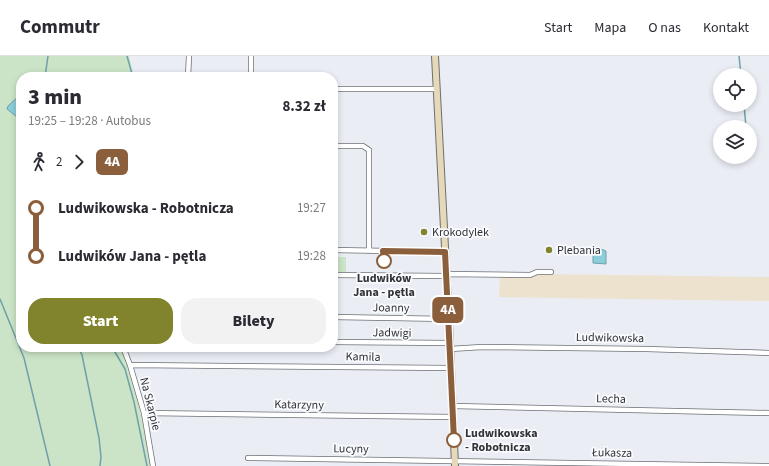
<!DOCTYPE html>
<html lang="pl">
<head>
<meta charset="utf-8">
<style>
	body { margin:0; font-family:"Source Sans 3",sans-serif; background:#f2f2f3; color:#2b2b33; height:100vh; display:flex; flex-direction:column; font-size:15px; white-space:nowrap }
	* { box-sizing:border-box; margin:0 }
	p { font-size:13px; color:#7c7c81 }
	.icon { flex:none; width:22px; height:22px; fill:none; stroke:currentColor; stroke-width:2; stroke-linecap:round; stroke-linejoin:round }
	.map { position:relative; flex:1; overflow:hidden }
	.sheet { position:absolute; left:16px; top:16px; width:322px; height:280px; display:flex; flex-direction:column; background:#fff; border-radius:16px; box-shadow:0 2px 6px #0003 }
	.sheet>* { flex:none }
	.badge { padding:0 8px; border-radius:6px; font-size:14px; line-height:26px }
	.buttons { position:absolute; left:713px; top:12px; display:grid; gap:8px }
	.buttons a { display:grid; place-items:center; width:44px; height:44px; border-radius:50%; background:#fff; box-shadow:0 2px 6px #0003; font-size:20px }
	.map>.badge { position:absolute; translate:-50% -50%; box-shadow:0 0 0 2px #fff }
	.legs { display:flex; align-items:center; gap:6px; height:44px; padding:0 12px; font-size:13px }
	.legs p { margin-inline-start:auto }
	.headline { display:flex; align-items:center; justify-content:space-between; height:68px; padding:0 12px }
	h1 { font-size:22px; font-weight:800; line-height:30px }
	.button { display:flex; gap:8px; margin-top:auto; padding:8px 12px }
	.button a { flex:1; height:46px; border-radius:16px; background:#81832d; color:#fff; font-size:16px; font-weight:800; line-height:46px; text-align:center }
	.button a+a { background:#f2f2f3; color:#2b2b33 }
	ul { padding:0 12px; list-style:none }
	li { display:flex; align-items:center; gap:14px; height:48px; font-size:15px }
	li i { display:grid; place-items:center; width:6px; height:100%; margin:0 5px; background:currentColor }
	li i::after { content:''; width:10px; height:10px; margin:-5px; border:3px solid; border-radius:50%; background:#fff }
	li p { margin-inline-start:auto }
	li:first-child i { background:linear-gradient(#0000 50%,currentColor 0) }
	li:last-child i { background:linear-gradient(currentColor 50%,#0000 0) }
	header { display:flex; align-items:center; gap:24px; box-sizing:border-box; height:56px; padding:0 20px; background:#fff; border-bottom:1px solid #e1e1e2 }
	header strong { font-size:19px }
	nav { display:flex; gap:22px; margin-inline-start:auto; font-size:14px }
	.map>svg:first-child { display:block }
	.industrial { fill:#ede2ce }
	.green { fill:#cbe4c7 }
	.water { fill:#8bceda; stroke:#70a0a9 }
	.lines { fill:none; stroke-linecap:round; stroke-linejoin:round }
	.stream { stroke:#70a0a9; stroke-width:1.5 }
	.street-casing { stroke:#6c6f74; stroke-width:6 }
	.secondary-casing { stroke:#6c6f74; stroke-width:8 }
	.street { stroke:#fff; stroke-width:4.5 }
	.secondary { stroke:#e6d9b7; stroke-width:6 }
	.line-1-casing { stroke:#fff; stroke-width:9 }
	.line-1 { stroke:#8b5e3c; stroke-width:6 }
	.poi-dot { fill:#81832d; stroke:#f9fbff; stroke-width:1.5 }
	.stop-1-dot { fill:#fff; stroke:#8b5e3c; stroke-width:2 }
	.labels { text-anchor:middle; dominant-baseline:central; stroke-width:3.5; stroke-linejoin:round; paint-order:stroke }
	.poi-label { font-size:12px; fill:#323336; stroke:#f9fbff; text-anchor:start }
	.stop-label { font-size:12px; font-weight:bold; fill:#323336; stroke:#f9fbff }
	.street-label { font-size:12px; fill:#323336; stroke:#f9fbff }
</style>
</head>
<body>
<header>
<strong>Commutr</strong>
<nav><a>Start</a><a>Mapa</a><a>O nas</a><a>Kontakt</a></nav>
</header>
<div class="map">
<svg width="769" height="410" viewBox="0 0 769 410">
	<rect width="100%" height="100%" fill="#eaedf4"/>
	<path class="industrial" d="M537,218L769,221V245L499,241L500,221L530,222Z"/>
	<path class="green" d="M0,0H129L134,21H21V291H121C136,330 144,369 151,410H0Z
		M334,201H346V216H334Z"/>
	<path class="water" d="M21,38V58L17,61L7,53L8,50Z
		M593,193H601L606,195V208L593,207Z"/>
	<g class="lines">
		<path class="stream" d="M127,0L132,18V21
			M739,0L741,19
			M45,21L48,0
			M744,49L746,71
			M0,243L24,302L50,410
			M78,291L82,299L99,382L101,401L100,410
			M112,291L125,313L134,346L147,410"/>
		<g class="street-casing">
			<path id="street" d="M188,21L189,0
				M251,21V0
				M333,33H437
				M333,90H363L369,94V195
				M333,194L445,196
				M446,218L530,219L537,216H551
				M333,219L446,220
				M333,261L449,263
				M333,286L450,287
				M123,291L130,309L144,357L153,410
				M450,293L482,291L647,293L769,297
				M130,309L451,312
				M453,350L769,357
				M144,357L453,361
				M248,402L769,410"/>
		</g>
		<g class="secondary-casing">
			<path id="secondary" d="M435,0L450,287L455,410"/>
		</g>
		<use href="#street" class="street"/>
		<use href="#secondary" class="secondary"/>
	</g>
	<g class="lines">
		<g class="line-1-casing">
			<path id="line-1" d="M384,205L383,195L445,196L454,384"/>
		</g>
		<use href="#line-1" class="line-1"/>
	</g>
	<g class="poi-dot">
		<circle cx="424" cy="176" r="4"/>
		<circle cx="549" cy="194" r="4"/>
	</g>
	<g class="stop-1-dot">
		<circle cx="384" cy="205" r="7"/>
		<circle cx="454" cy="384" r="7"/>
	</g>
	<g class="labels">
		<g class="poi-label">
			<text x="432" y="176">Krokodylek</text>
			<text x="557" y="194">Plebania</text>
		</g>
		<g class="stop-label">
			<text x="384" y="222">Ludwików<tspan x="384" dy="14">Jana - pętla</tspan></text>
			<text x="465" y="377" text-anchor="start">Ludwikowska<tspan x="465" dy="14">- Robotnicza</tspan></text>
		</g>
		<g class="street-label">
			<text transform="translate(391 252) rotate(1)">Joanny</text>
			<text transform="translate(392 277) rotate(1)">Jadwigi</text>
			<text transform="translate(610 282) rotate(1)">Ludwikowska</text>
			<text transform="translate(363 301) rotate(1)">Kamila</text>
			<text transform="translate(611 343) rotate(1)">Lecha</text>
			<text transform="translate(150 348) rotate(76)">Na Skarpie</text>
			<text transform="translate(299 349) rotate(1)">Katarzyny</text>
			<text transform="translate(351 393) rotate(1)">Lucyny</text>
			<text transform="translate(612 397) rotate(1)">Łukasza</text>
		</g>
	</g>
</svg>
<div class="buttons">
<a><svg class="icon" aria-label="locate" viewBox="0 0 24 24"><circle cx="12" cy="12" r="6"/><path d="M12 2v4M12 18v4M2 12h4M18 12h4"/></svg></a>
<a><svg class="icon" aria-label="layers" viewBox="0 0 24 24"><path d="M12 4l9 5-9 5-9-5zM3 14l9 5 9-5"/></svg></a>
</div>
<b class="badge" style="left:448px;top:254px;background:#8b5e3c;color:#fff">4A</b>
<section class="sheet">
<div class="headline"><div><h1>3 min</h1><p>19:25 – 19:28 · Autobus</p></div><b>8.32 zł</b></div>
<div class="legs"><svg class="icon" aria-label="walk" viewBox="0 0 24 24"><circle cx="13" cy="4" r="2"/><path d="M13 8l-2 6 4 7M11 14l-3 7M7 12l3-4h3l4 4"/></svg>2<svg class="icon" aria-label="forward" viewBox="0 0 24 24"><path d="M9 5l7 7-7 7"/></svg><b class="badge" style="background:#8b5e3c;color:#fff">4A</b></div>
<ul>
<li><i style="color:#8b5e3c"></i><b>Ludwikowska - Robotnicza</b><p>19:27</p></li>
<li><i style="color:#8b5e3c"></i><b>Ludwików Jana - pętla</b><p>19:28</p></li>
</ul>
<div class="button"><a>Start</a><a>Bilety</a></div>
</section>
</div>
</body>
</html>
